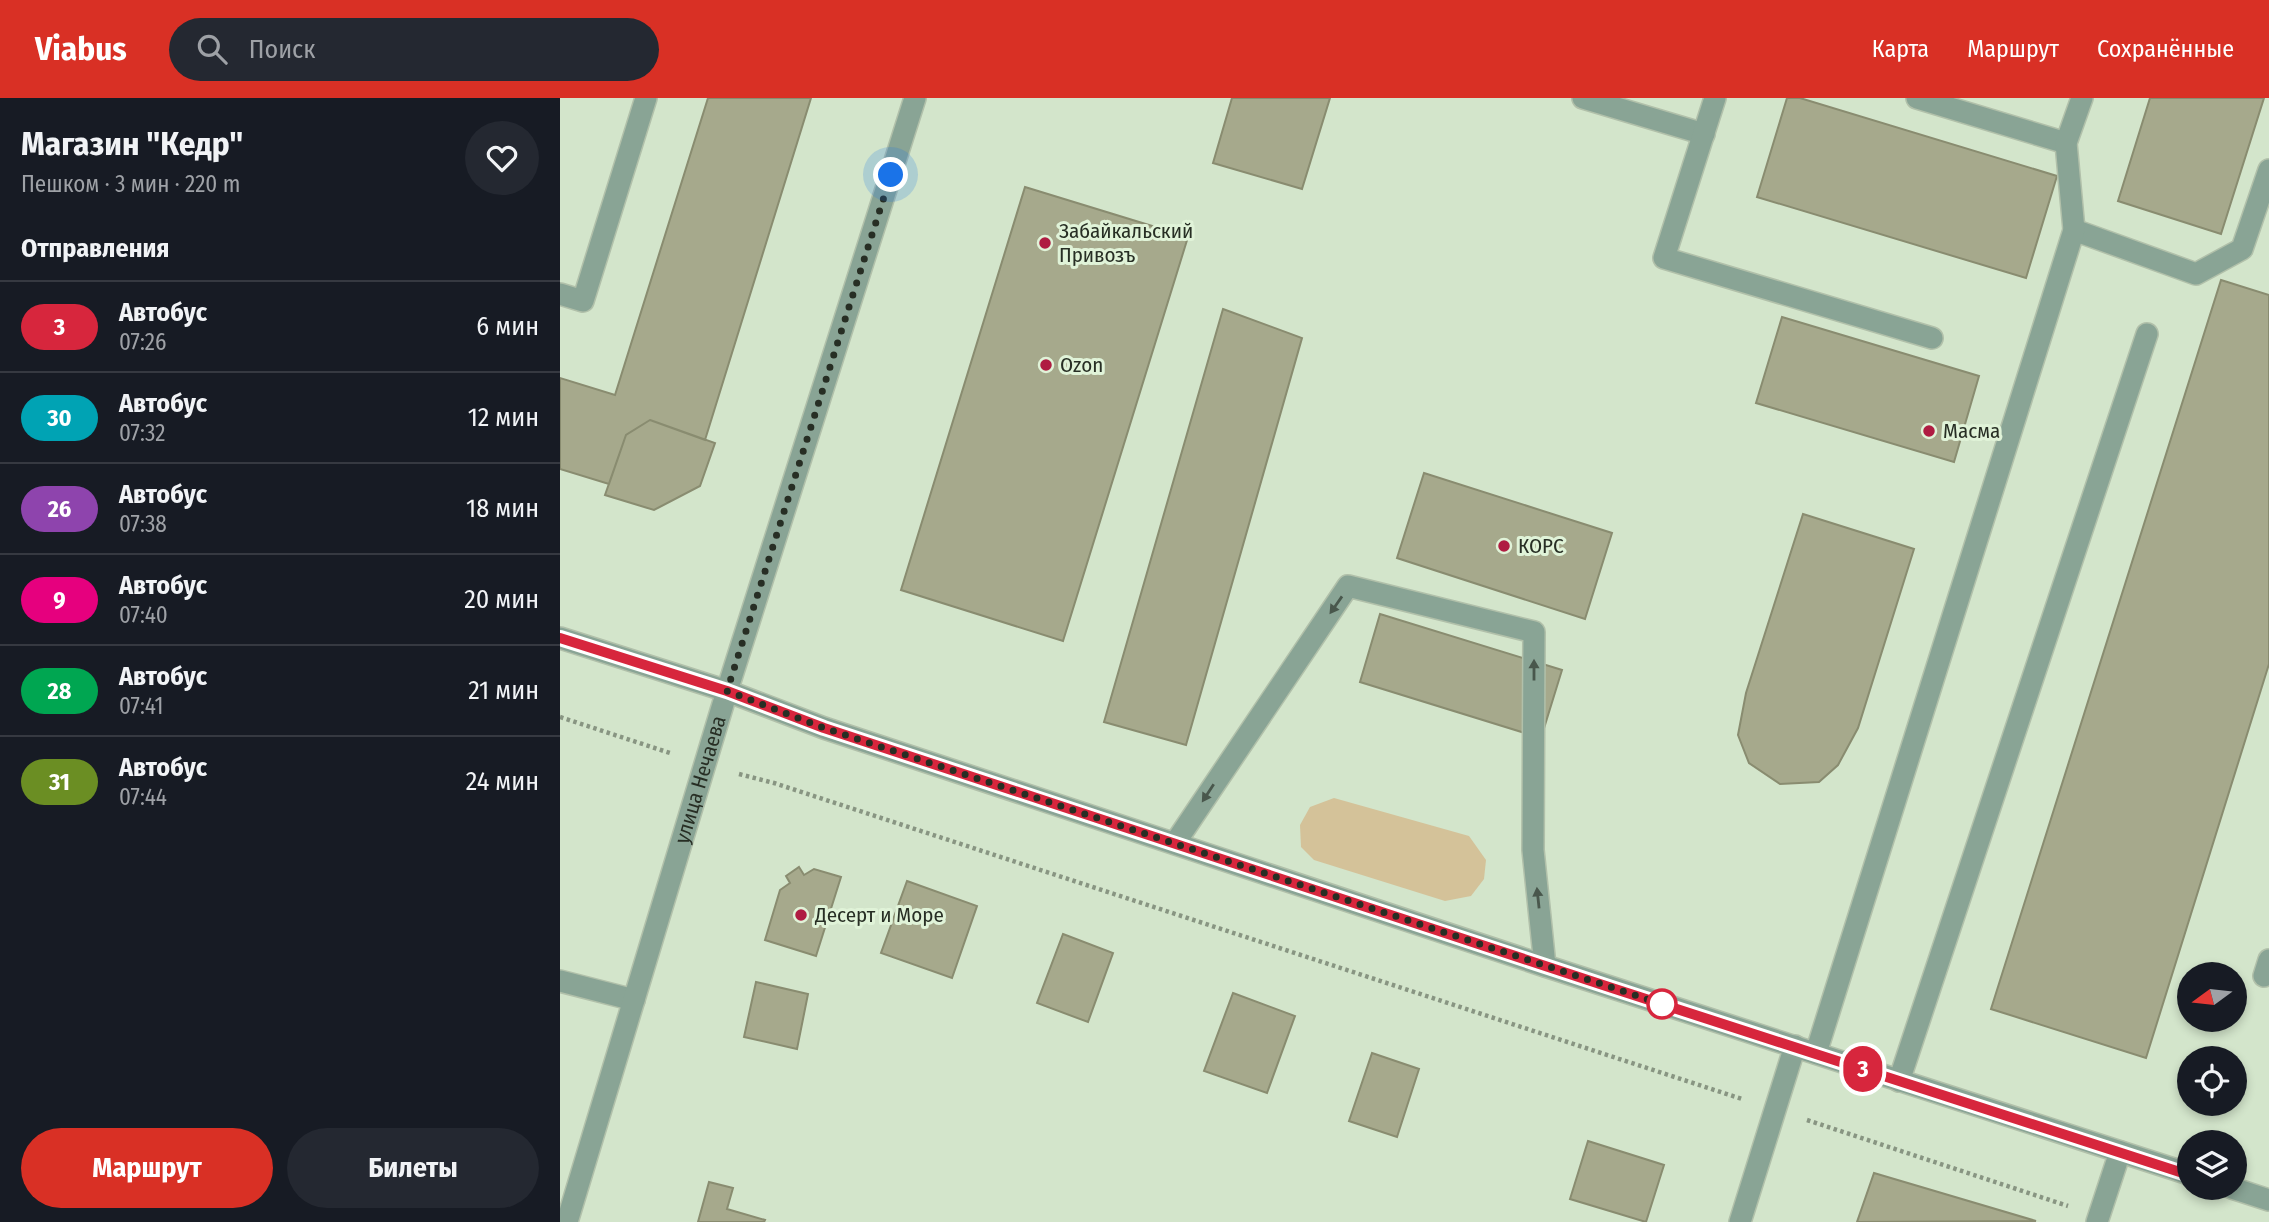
<!DOCTYPE html>
<html lang="ru">
<head>
<meta charset="utf-8">
<style>
	body { margin:0; font-family:"Fira Sans Condensed",sans-serif; background:#242831; color:#f1f3f6; height:100vh; display:flex; flex-direction:column; font-size:26px; white-space:nowrap }
	* { box-sizing:border-box; margin:0 }
	p { font-size:23px; color:#9ea1a6 }
	.icon { flex:none; width:38px; height:38px; fill:none; stroke:currentColor; stroke-width:2; stroke-linecap:round; stroke-linejoin:round }
	.map { position:relative; flex:1; overflow:hidden }
	.side { display:flex; flex-direction:column; background:#171b24; width:560px }
	.side>* { flex:none }
	.badge { padding:0 14px; border-radius:23px; font-size:24px; line-height:46px }
	.needle { width:46px; rotate:255deg }
	.fabs { position:absolute; left:1617px; top:864px; display:grid; gap:14px }
	.fabs a { display:grid; place-items:center; width:70px; height:70px; border-radius:50%; background:#171b24; box-shadow:0 4px 10px #0003; font-size:35px }
	.you { position:absolute; width:35px; height:35px; margin:-18px; border:5px solid #fff; border-radius:50%; background:#1a73e8; box-shadow:0 0 0 10px #1a73e833 }
	.map>.badge { position:absolute; translate:-50% -50%; box-shadow:0 0 0 4px #fff }
	h2 { padding:0 21px; font-size:26px; line-height:63px }
	.round { display:grid; place-items:center; flex:none; width:74px; height:74px; border-radius:37px; background:#242831 }
	.head { display:flex; align-items:center; justify-content:space-between; height:119px; padding:0 21px }
	h1 { font-size:33px; font-weight:700; line-height:52px }
	.button { display:flex; gap:14px; margin-top:auto; padding:14px 21px }
	.button a { flex:1; height:80px; border-radius:42px; background:#d93025; color:#fff; font-size:28px; font-weight:700; line-height:80px; text-align:center }
	.button a+a { background:#242831; color:#f1f3f6 }
	ul { padding:0; list-style:none }
	li { display:flex; align-items:center; gap:21px; height:91px; padding:0 21px; border-top:2px solid #363941 }
	li div { flex:1 }
	li b { display:block; font-size:26px }
	li em { font-style:normal }
	li .badge { min-width:77px; font-weight:700; text-align:center }
	header { display:flex; align-items:center; gap:42px; box-sizing:border-box; height:98px; padding:0 35px; background:#d93025; color:#fff }
	header strong { font-size:33px }
	nav { display:flex; gap:38px; margin-inline-start:auto; font-size:24px }
	.search { width:490px; height:63px; background:#242831; display:flex; align-items:center; gap:18px; box-sizing:border-box; padding:0 24px; border-radius:38px; color:#9ea1a6; font-size:26px }
	main { display:flex; flex:1; min-height:0 }
	.map>svg:first-child { display:block }
	.grass { fill:#d4c299 }
	.building { fill:#a6a98c; stroke:#898c70; stroke-width:2 }
	.lines { fill:none; stroke-linecap:round; stroke-linejoin:round }
	.minor-casing { stroke:#b1c0aa; stroke-width:24 }
	.path { stroke:#889582; stroke-width:4.5; stroke-dasharray:3.5 3.5; stroke-linecap:butt }
	.minor { stroke:#89a495; stroke-width:21 }
	.oneway { fill:#49574c }
	.line-casing { stroke:#fff; stroke-width:16 }
	.line { stroke:#d7263d; stroke-width:10 }
	.walk { stroke:#272e24; stroke-width:7; stroke-dasharray:0 12.6 }
	.poi-dot { fill:#af1c42; stroke:#e0f3d8; stroke-width:2.5 }
	.stop-dot { fill:#fff; stroke:#d7263d; stroke-width:3.5 }
	.labels { text-anchor:middle; dominant-baseline:central; stroke-width:6; stroke-linejoin:round; paint-order:stroke }
	.poi-label { font-size:21px; fill:#272e24; stroke:#e0f3d8; text-anchor:start }
	.street-label { font-size:21px; fill:#272e24; stroke:#e0f3d8 }
</style>
</head>
<body>
<header>
<strong>Viabus</strong>
<div class="search"><svg class="icon" aria-label="search" viewBox="0 0 24 24"><circle cx="10" cy="10" r="6"/><path d="M15 15l6 6"/></svg>Поиск</div>
<nav><a>Карта</a><a>Маршрут</a><a>Сохранённые</a></nav>
</header>
<main>
<section class="side">
<div class="head"><div><h1>Магазин &quot;Кедр&quot;</h1><p>Пешком · 3 мин · 220 m</p></div><a class="round"><svg class="icon" aria-label="heart" viewBox="0 0 24 24"><path d="M12 20l-8-8c-3-5 5-10 8-4 3-6 11-1 8 4z"/></svg></a></div>
<h2>Отправления</h2>
<ul>
<li><span class="badge" style="background:#d7263d;color:#fff">3</span><div><b>Автобус</b><p>07:26</p></div><em>6 мин</em></li>
<li><span class="badge" style="background:#00a3b4;color:#fff">30</span><div><b>Автобус</b><p>07:32</p></div><em>12 мин</em></li>
<li><span class="badge" style="background:#8e44ad;color:#fff">26</span><div><b>Автобус</b><p>07:38</p></div><em>18 мин</em></li>
<li><span class="badge" style="background:#e6007e;color:#fff">9</span><div><b>Автобус</b><p>07:40</p></div><em>20 мин</em></li>
<li><span class="badge" style="background:#00a651;color:#fff">28</span><div><b>Автобус</b><p>07:41</p></div><em>21 мин</em></li>
<li><span class="badge" style="background:#6b8e23;color:#fff">31</span><div><b>Автобус</b><p>07:44</p></div><em>24 мин</em></li>
</ul>
<div class="button"><a>Маршрут</a><a>Билеты</a></div>
</section>
<div class="map">
<svg width="1709" height="1124" viewBox="0 0 1709 1124">
	<rect width="100%" height="100%" fill="#d3e5cb"/>
	<path class="grass" d="M774,700L909,738L926,762L924,781L911,798L885,803L754,762L741,749L740,727L750,709Z"/>
	<path class="building" d="M148,0H251L145,342L90,322L66,337L49,386L0,371V280L55,297Z
		M672,0H770L742,91L653,65Z
		M1227,0H1240L1497,78L1466,180L1197,99Z
		M1590,0H1704L1661,136L1558,103Z
		M465,89L628,139L503,543L341,492Z
		M1661,182L1709,197V566L1586,960L1431,911Z
		M663,211L742,240L626,647L544,624Z
		M1222,219L1419,278L1394,364L1196,305Z
		M90,322L155,345L140,388L94,412L45,397L66,337Z
		M864,375L1052,435L1025,521L837,460Z
		M1243,416L1354,451L1298,630L1278,667L1259,684L1220,686L1189,665L1178,637L1186,595Z
		M820,516L1002,572L981,640L800,584Z
		M239,769L244,777L254,771L281,779L256,858L205,842L220,792L230,785L226,778Z
		M347,783L417,808L392,880L321,855Z
		M503,836L553,855L528,924L477,905Z
		M196,884L248,896L237,951L184,939Z
		M673,895L735,918L707,995L644,973Z
		M812,955L859,971L837,1039L789,1023Z
		M1028,1043L1104,1067L1086,1124L1010,1101Z
		M1314,1075L1476,1123L1297,1124Z
		M149,1084L173,1090L167,1111L205,1122L204,1124H138Z"/>
	<g class="lines">
		<g class="minor-casing">
			<g id="minor">
				<path d="M1023,0L1144,36"/>
				<path d="M1155,0L1104,160L1372,240"/>
				<path d="M1357,0L1506,45"/>
				<path d="M1514,132L1636,176L1682,151L1709,72"/>
				<path d="M0,196L23,203L86,0"/>
				<path d="M0,540L167,593L264,630L985,868L1629,1076"/>
				<path d="M615,745L788,488L974,534L973,752L985,868"/>
				<path d="M1704,878L1709,862"/>
				<path d="M0,883L74,902"/>
				<path d="M1256,955L1514,132L1506,45L1522,0"/>
				<path d="M1339,983L1587,236"/>
				<path d="M1672,1090L1709,1102"/>
				<path id="s1" d="M7,1124L167,593L355,0"/>
				<path d="M1180,1124L1235,948"/>
				<path d="M1537,1124L1560,1054"/>
			</g>
		</g>
		<path class="path" d="M0,619L113,656
			M179,676L214,685L1182,1001
			M1247,1022L1508,1108"/>
		<use href="#minor" class="minor"/>
	</g>
	<defs><path id="oneway-solid" d="M-6-.8H1V-3.2L6.5 0L1 3.2V.8H-6Z" transform="scale(1.75)"/></defs>
	<g class="oneway">
		<use href="#oneway-solid" transform="translate(776 507) rotate(125)"/>
		<use href="#oneway-solid" transform="translate(974 572) rotate(-90)"/>
		<use href="#oneway-solid" transform="translate(648 695) rotate(123)"/>
		<use href="#oneway-solid" transform="translate(978 800) rotate(-96)"/>
	</g>
	<g class="lines">
		<g class="line-casing">
			<path id="line" d="M0,540L167,593L264,630L1052,890L1629,1077"/>
		</g>
		<use href="#line" class="line"/>
		<path class="walk" d="M331,77L167,593L264,630L1102,906"/>
	</g>
	<g class="poi-dot">
		<circle cx="485" cy="145" r="7"/>
		<circle cx="486" cy="267" r="7"/>
		<circle cx="1369" cy="333" r="7"/>
		<circle cx="944" cy="448" r="7"/>
		<circle cx="241" cy="817" r="7"/>
	</g>
	<circle class="stop-dot" cx="1102" cy="906" r="14"/>
	<g class="labels">
		<g class="poi-label">
			<text x="499" y="133">Забайкальский<tspan x="499" dy="24">Привозъ</tspan></text>
			<text x="500" y="267">Ozon</text>
			<text x="1383" y="333">Масма</text>
			<text x="958" y="448">КОРС</text>
			<text x="255" y="817">Десерт и Море</text>
		</g>
		<g class="street-label">
			<text stroke="none"><textPath href="#s1" startOffset="462">улица Нечаева</textPath></text>
		</g>
	</g>
</svg>
<div class="fabs">
<a><svg class="needle" viewBox="-14 -14 28 28"><path d="M0-13l5 13h-10z" fill="#e53935"/><path d="M0 13l5-13h-10z" fill="#9ea1a6"/></svg></a>
<a><svg class="icon" aria-label="locate" viewBox="0 0 24 24"><circle cx="12" cy="12" r="6"/><path d="M12 2v4M12 18v4M2 12h4M18 12h4"/></svg></a>
<a><svg class="icon" aria-label="layers" viewBox="0 0 24 24"><path d="M12 4l9 5-9 5-9-5zM3 14l9 5 9-5"/></svg></a>
</div>
<div class="you" style="left:331px;top:77px"></div>
<b class="badge" style="left:1303px;top:971px;background:#d7263d;color:#fff">3</b>
</div>
</main>
</body>
</html>
